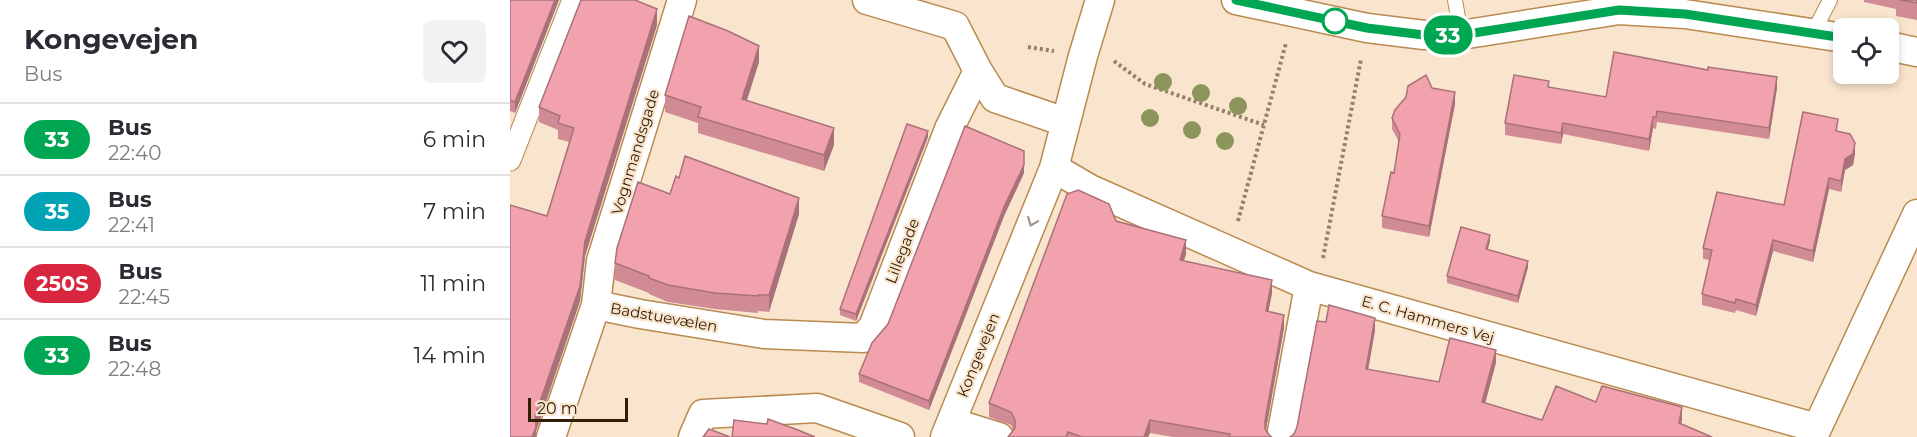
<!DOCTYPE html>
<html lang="en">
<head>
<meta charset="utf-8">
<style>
	body { margin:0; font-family:Montserrat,sans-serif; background:#f2f2f3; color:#2b2b33; height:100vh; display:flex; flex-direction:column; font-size:22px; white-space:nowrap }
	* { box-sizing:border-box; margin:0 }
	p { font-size:20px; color:#7c7c81 }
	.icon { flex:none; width:33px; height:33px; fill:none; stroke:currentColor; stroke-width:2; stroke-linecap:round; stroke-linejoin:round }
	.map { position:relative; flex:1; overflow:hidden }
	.panel { display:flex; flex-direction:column; background:#fff; width:510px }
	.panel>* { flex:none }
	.badge { padding:0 12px; border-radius:20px; font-size:21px; line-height:39px }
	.buttons { position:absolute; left:1323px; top:18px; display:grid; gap:12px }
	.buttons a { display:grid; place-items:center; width:66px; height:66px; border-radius:9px; background:#fff; box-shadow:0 3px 9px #0003; font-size:30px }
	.scale { position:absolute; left:18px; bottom:15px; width:100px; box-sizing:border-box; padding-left:6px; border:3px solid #311e05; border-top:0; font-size:16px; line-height:21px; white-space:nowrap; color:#311e05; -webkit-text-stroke:4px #f9e5cd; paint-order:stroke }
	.map>.badge { position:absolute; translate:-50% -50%; box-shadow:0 0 0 3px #fff }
	.round { display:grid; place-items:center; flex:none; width:63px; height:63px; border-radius:9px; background:#f2f2f3 }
	.summary { display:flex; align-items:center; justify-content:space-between; height:102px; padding:0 24px }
	h1 { font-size:28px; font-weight:700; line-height:45px }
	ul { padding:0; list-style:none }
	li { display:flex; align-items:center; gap:18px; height:72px; padding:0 24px; border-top:2px solid #e1e1e2 }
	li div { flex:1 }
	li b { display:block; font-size:22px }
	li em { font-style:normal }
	li .badge { min-width:66px; font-weight:700; text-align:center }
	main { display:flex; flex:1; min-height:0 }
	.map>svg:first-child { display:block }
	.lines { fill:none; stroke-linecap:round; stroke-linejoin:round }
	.service-casing { stroke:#ba8a50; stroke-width:16 }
	.pedestrian-casing { stroke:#ba8a50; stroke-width:23 }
	.minor-casing { stroke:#ba8a50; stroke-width:31 }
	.path { stroke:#958169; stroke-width:4; stroke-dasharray:3 3; stroke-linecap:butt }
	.service { stroke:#fff; stroke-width:14 }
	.pedestrian { stroke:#fff; stroke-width:21 }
	.minor { stroke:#fff; stroke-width:28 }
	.tree { fill:#8c955c }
	.wall { fill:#d08b95 }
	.shaded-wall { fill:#a97179 }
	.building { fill:#f2a2ad; stroke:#a97179; stroke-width:1.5 }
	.oneway { stroke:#a29a8e }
	.line-casing { stroke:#fff; stroke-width:14 }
	.line { stroke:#00a651; stroke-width:9 }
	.stop-dot { fill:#fff; stroke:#00a651; stroke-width:3 }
	.labels { text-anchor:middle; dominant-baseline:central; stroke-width:4.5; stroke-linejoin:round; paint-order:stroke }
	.street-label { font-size:15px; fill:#311e05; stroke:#f9e5cd }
</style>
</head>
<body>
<main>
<section class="panel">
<div class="summary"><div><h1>Kongevejen</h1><p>Bus</p></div><a class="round"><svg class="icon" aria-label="heart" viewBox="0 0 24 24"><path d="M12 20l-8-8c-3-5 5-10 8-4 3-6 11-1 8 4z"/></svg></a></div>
<ul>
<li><span class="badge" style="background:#00a651;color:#fff">33</span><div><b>Bus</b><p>22:40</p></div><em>6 min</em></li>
<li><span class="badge" style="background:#00a3b4;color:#fff">35</span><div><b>Bus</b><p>22:41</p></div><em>7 min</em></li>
<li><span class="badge" style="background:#d7263d;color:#fff">250S</span><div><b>Bus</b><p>22:45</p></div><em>11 min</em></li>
<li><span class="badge" style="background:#00a651;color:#fff">33</span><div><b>Bus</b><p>22:48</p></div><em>14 min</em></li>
</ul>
</section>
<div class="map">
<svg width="1407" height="437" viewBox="0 0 1407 437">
	<rect width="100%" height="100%" fill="#f9e5cd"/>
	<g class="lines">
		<g class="service-casing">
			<path id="service" d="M945,0L951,35
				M1303,33L1320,0"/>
		</g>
		<g class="pedestrian-casing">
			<path id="pedestrian" d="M0,160L63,0"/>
		</g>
		<g class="minor-casing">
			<path id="minor" d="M357,0L445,26L468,71L485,98L555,122
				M726,0L857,28L914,35H951L1109,10L1175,14L1334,38
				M1378,46L1407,52
				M544,168L580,189L799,286L1307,428
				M86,305L91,261L172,0
				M441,422L489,437
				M41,437L86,305L130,314L254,334L353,338L363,327L439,129L468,71
				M183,437L193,414L307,408L390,437
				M435,437L544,168L573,56L590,0
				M771,437L799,286
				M1303,437L1407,214"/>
		</g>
		<path class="path" d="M518,47L544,51
			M604,61L635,84L754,125
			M728,221L776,43
			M813,258L851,59"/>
		<use href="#service" class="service"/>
		<use href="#pedestrian" class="pedestrian"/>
		<use href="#minor" class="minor"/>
	</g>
	<g class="tree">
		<circle cx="653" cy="82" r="9"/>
		<circle cx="691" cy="93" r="9"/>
		<circle cx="728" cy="106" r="9"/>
		<circle cx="640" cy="118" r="9"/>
		<circle cx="682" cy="130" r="9"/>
		<circle cx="715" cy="141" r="9"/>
	</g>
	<path class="wall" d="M0,0H49L5,113L0,111Z
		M1354,0H1407V20L1386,16V9L1354,2Z
		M147,25L75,256L70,301L26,431V437H0L37,216L59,142L48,139V130L29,122V107Z
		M249,62L237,100L324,145L314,171L188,133V123L155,112V95Z
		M1039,87L1096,97L1267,88L1259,139L1147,122L1146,129L1143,128L1139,151L1053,134L1051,144L995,135V123Z
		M922,88L945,104L919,237L872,228V216L884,173L889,142L882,129V118Z
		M1328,130V132L1345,154L1343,165L1335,170L1331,192L1319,189L1303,262L1263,251L1246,316L1226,310L1225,313L1192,305V294L1200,260L1193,259V248L1274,205Z
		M418,137L346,321L330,315V309Z
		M514,173L494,216L419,410L349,382V374Z
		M169,178L289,214L259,312L248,311V313L205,309L158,302L139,294V293L105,280V263L160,194Z
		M606,221L676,254L673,261L762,293L758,312L774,328L756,429L760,436L762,437H663L640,433L638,437H498L503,430L501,425L479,417V403Z
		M980,241L977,250L1018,267L1008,303L937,283V276Z"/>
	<path class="shaded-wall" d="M45,0H49L5,113V102Z
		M147,9V25L75,256L70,301L26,431V437H22L25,416L75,241Z
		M249,46V62L232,115V99Z
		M1267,77V88L1259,139V128Z
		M945,92V104L919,237V226Z
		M1143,117V128L1139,151V139Z
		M1053,123V134L1051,144V133Z
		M324,128V145L314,171V155Z
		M418,131V137L346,321V314Z
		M1345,143V154L1343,165L1335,170L1331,192V181L1335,159Z
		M514,151V173L494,216L419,410V401Z
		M1319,178V189L1303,262V251Z
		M289,198V214L259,312V295Z
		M980,235V241L976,256V249Z
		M676,240V254L670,273V260Z
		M1263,240V251L1246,316V305Z
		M1018,261V267L1008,303V296Z
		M762,280V293L756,324V311Z
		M774,315V328L755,435V421Z
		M865,318V331L856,382V369Z
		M986,350V363L972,415V402Z
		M1172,407V420L1169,436V423Z
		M640,420V433L638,437H634Z"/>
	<path class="building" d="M0,0H45L5,102L0,100Z
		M71,0H125L147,9L75,241L70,286L25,416L26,427L22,437H0V205L37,216L64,128L48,123L50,116L29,107Z
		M1390,0H1407V3Z
		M179,16L218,31L249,46L232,99L324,128L314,155L188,117L191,107L155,95Z
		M1104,52L1198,70V67L1267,77L1259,128L1147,111L1146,117H1143L1139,139L1053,123L1051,133L995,123L1004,75L1039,81L1038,87L1096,97Z
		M916,75L922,88L945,92L919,226L872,216L881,172L884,173L890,134L882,118L885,110L896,97L898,86Z
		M1293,112L1328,119L1326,131L1340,134L1345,143L1343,154L1335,159L1331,181L1319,178L1303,251L1263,240L1246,305L1226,299L1225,303L1192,294L1202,250L1193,248L1207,192L1274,205Z
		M397,124L418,131L346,314L330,309Z
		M455,126L514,151V165L494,207L419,401L349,374L362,343L378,324Z
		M175,156L289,198L259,295H248V296L205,293L158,285L139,278V276L105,263L107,248L128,182L160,194L166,176L169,178Z
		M568,190L599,204L606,221L676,240L670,260L762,280L756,311L774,315L755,421V429L760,436L762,437H719L720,434L640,420L634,437H572L558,432L556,437H498L505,428V420L501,412L479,403L557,194Z
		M951,227L980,235L976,249L1018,261L1008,296L937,276Z
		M819,305L865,318L856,369L929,382L940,338L986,350L972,402L1032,420L1046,386L1086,402L1092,386L1172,407L1169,423L1202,437H780L784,434L787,427L807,321L816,322Z
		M258,419L288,430L305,437H222L224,420L257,424Z
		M199,429L220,437H193Z"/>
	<defs><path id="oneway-chevron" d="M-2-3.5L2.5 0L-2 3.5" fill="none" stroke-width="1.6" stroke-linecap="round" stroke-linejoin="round" transform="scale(1.5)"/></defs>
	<use class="oneway" href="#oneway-chevron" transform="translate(522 222) rotate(112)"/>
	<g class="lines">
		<g class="line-casing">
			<path id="line" d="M726,0L857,28L914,35H951L1109,10L1175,14L1334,38"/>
		</g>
		<use href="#line" class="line"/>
	</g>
	<circle class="stop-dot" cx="825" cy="21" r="12"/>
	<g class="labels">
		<g class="street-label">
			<text transform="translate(125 152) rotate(-73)">Vognmandsgade</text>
			<text transform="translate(392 251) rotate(-69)">Lillegade</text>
			<text transform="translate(154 317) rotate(10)">Badstuevælen</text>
			<text transform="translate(918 319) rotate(16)">E. C. Hammers Vej</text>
			<text transform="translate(468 355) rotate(-68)">Kongevejen</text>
		</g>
	</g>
</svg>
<div class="buttons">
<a><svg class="icon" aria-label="locate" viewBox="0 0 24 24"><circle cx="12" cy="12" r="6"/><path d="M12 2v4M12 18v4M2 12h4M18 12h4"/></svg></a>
</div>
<div class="scale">20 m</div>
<b class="badge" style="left:938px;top:35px;background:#00a651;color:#fff">33</b>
</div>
</main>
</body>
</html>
